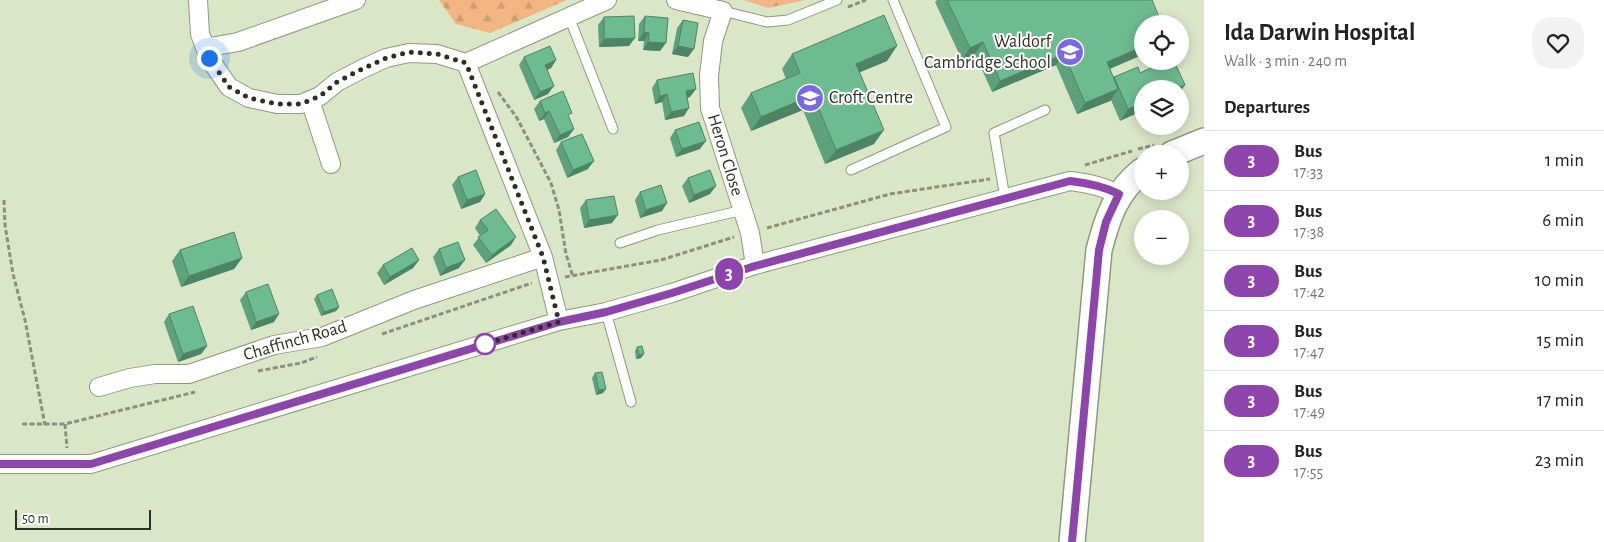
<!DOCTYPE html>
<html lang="en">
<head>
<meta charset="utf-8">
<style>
	body { margin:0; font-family:"Alegreya Sans",sans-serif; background:#f2f2f2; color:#222; height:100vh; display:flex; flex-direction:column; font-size:19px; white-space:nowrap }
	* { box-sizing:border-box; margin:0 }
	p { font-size:16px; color:#767676 }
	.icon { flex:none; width:28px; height:28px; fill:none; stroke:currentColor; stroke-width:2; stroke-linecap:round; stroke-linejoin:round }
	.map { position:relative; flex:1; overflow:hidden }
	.details { display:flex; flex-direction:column; background:#fff; width:400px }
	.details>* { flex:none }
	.badge { padding:0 10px; border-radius:16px; font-size:18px; line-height:32px }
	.controls { position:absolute; left:1134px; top:15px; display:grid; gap:10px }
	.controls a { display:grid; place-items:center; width:55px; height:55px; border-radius:50%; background:#fff; box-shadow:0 2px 12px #0003; font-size:25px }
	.scale { position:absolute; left:15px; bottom:12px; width:136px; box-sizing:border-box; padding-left:5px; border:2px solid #2b3023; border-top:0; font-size:14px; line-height:18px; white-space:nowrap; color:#2b3023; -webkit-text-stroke:4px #fff; paint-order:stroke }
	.you { position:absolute; width:25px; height:25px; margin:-12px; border:4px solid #fff; border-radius:50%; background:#1a73e8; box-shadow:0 0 0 8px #1a73e833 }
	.map>.badge { position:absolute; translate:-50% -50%; box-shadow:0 0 0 2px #fff }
	h2 { padding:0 20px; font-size:19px; line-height:45px }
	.round { display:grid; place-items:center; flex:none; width:52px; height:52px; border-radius:20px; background:#f2f2f2 }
	.overview { display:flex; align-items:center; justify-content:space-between; height:85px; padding:0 20px }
	h1 { font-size:24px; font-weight:600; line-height:38px }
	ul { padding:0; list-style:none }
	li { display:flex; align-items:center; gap:15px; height:60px; padding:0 20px; border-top:1px solid #e0e0e0 }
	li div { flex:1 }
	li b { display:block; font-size:19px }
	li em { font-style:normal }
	li .badge { min-width:55px; font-weight:700; text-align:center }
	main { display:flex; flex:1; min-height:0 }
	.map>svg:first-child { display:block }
	.forest { fill:url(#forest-firs) }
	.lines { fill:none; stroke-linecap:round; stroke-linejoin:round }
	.lane-casing { stroke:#8e9a7c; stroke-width:11 }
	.street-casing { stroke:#8e9a7c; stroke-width:20 }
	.secondary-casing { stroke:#8e9a7c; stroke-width:28 }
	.path { stroke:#88917a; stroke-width:3; stroke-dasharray:5 2.5; stroke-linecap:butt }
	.lane { stroke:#fff; stroke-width:9 }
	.street { stroke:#fff; stroke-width:18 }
	.secondary { stroke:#fff; stroke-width:25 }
	.wall { fill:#5ea27c }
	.shaded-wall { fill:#4c8465 }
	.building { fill:#6dbc90; stroke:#4c8465 }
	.line-casing { stroke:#fff; stroke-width:11 }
	.line { stroke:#8e44ad; stroke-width:8 }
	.walk { stroke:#2b3023; stroke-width:5; stroke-dasharray:0 9 }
	.stop-dot { fill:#fff; stroke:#8e44ad; stroke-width:2.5 }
	.labels { text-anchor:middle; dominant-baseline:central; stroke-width:4; stroke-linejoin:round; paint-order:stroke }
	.poi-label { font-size:18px; fill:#2b3023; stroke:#fff; text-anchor:end }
	.street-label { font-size:18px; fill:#2b3023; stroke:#fff }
</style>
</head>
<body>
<main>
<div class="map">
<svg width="1204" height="542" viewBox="0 0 1204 542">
	<defs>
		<pattern id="forest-firs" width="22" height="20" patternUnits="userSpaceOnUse" patternTransform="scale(1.25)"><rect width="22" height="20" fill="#f2b583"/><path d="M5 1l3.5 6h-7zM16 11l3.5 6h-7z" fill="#d09c71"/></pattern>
	</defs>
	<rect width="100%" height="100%" fill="#dae7c7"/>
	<path class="forest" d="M439,0H567L490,33L456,24Z
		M743,0H805L768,8Z"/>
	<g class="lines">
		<g class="lane-casing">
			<path id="lane" d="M723,11L767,22L788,20L837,0
				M569,17L613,129
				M851,170L946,127L893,0
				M1005,198L994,133L1045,110
				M620,243L658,230L743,210
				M606,312L631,402"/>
		</g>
		<g class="street-casing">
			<path id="street" d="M198,0L200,34L209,58L229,87L249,98L277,104H301L320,96L337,82L362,69L386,58L409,53L437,54L466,63L543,257L559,321
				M676,0L723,11L713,41L709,76L710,108L750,233L755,265
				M205,48L238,42L356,0
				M466,63L607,0
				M310,100L331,164
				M99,387L130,378L155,374H189L274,345L322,337L414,300L543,257
				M0,464H91L559,321L606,312L672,293L755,265L1070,181C1088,183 1103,186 1119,195"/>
		</g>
		<g class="secondary-casing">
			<path id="secondary" d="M1172,154L1204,141
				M1072,542L1099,250C1107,219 1116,191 1142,171"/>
		</g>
		<path class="path" d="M848,7L866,0
			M498,92L517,118L551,183L559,210L566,254L573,277
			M1138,149L1154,145
			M1085,165L1132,151
			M4,200L5,225L13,274L25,320L45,425
			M767,228L890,194L990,179
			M565,277L661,260L734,237
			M382,334L532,283
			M258,371L301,363L317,357
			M22,424H65L195,392
			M65,424L67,448"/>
		<use href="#lane" class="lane"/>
		<use href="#street" class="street"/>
		<use href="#secondary" class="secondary"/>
	</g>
	<path class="wall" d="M937,0H1152L1142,24V55L1110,69L1114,78V77L1140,73L1166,61L1120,121L1111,100L1110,101L1077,114L1056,65L992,92L975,54L962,60L935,2Z
		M645,16L660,51L643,50L644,41H638L639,24Z
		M604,17L629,46L599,47L598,25Z
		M683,20L688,57L672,54L677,28Z
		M792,54L887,61L860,72L874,144L825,164L803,110L751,131L741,108L751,93L786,79L782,69Z
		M524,57L556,60L551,68L547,70L548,94L534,100L519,65Z
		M657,80L690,97L687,98L684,116L665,120L662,102L655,104L652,88Z
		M540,101L569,118L574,129L568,137L554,143L544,119L539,121L534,109Z
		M675,130L700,149L676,157L670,138Z
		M561,142L588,169L567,178L556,150Z
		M458,177L485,194L480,202L461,209L452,185Z
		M688,178L710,194L689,203L682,186Z
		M640,192L662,211L640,218L635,200Z
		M586,200L612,223L584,228L580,208Z
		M480,220L511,245L486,263L473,245L480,236L475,228Z
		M439,249L459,268L440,276L433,257Z
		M180,250L242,258L234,269L181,287L172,261Z
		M419,260L413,268L384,285L377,273L383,265Z
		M246,292L274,322L251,330L240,300Z
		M317,295L339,307L336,311L321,316L314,299Z
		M169,314L207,346L201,354L178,362L164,322Z
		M637,347L641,358L636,359L635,351Z
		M595,373L603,393L596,395L592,378Z"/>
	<path class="shaded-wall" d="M644,32L649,33L644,41H638Z
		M635,38L629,46L599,47L604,39Z
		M648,42L666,43L660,51L643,50Z
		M983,42L975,54L962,60L970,48Z
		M678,46L694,49L688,57L672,54Z
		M897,46L887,61L846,78L856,64Z
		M1142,47V55L1099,73L1107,62Z
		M1064,54L1056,65L992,92L1000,81Z
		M556,60L551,68L539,74L545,65Z
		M1185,85L1180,92V89H1176Z
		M554,86L548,94L534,100L540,92Z
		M696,89L690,97L680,99L686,91Z
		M1118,89L1110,101L1077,114L1085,103Z
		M667,94L662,102L655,104L660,96Z
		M813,95L803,110L751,131L761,117Z
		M1142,103V111L1120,121L1128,109Z
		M689,108L684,116L665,120L671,112Z
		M549,111L544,119L539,121L545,113Z
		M574,129L568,137L554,143L560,135Z
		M884,130L874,144L825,164L836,150Z
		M706,141L700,149L676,157L682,149Z
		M594,161L588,169L567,178L573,170Z
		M716,186L710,194L689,203L694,195Z
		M485,194L480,202L461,209L467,200Z
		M667,203L662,211L640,218L646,210Z
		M618,215L612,223L584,228L589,220Z
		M516,237L511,245L486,263L492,255Z
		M242,258L234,269L181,287L189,276Z
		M419,260L413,268L384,285L390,277Z
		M465,260L459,268L440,276L446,268Z
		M339,307L336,311L321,316L324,312Z
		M279,314L274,322L251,330L256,322Z
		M207,346L201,354L178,362L183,354Z
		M644,354L641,358L636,359L639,355Z
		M606,389L603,393L596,395L599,390Z"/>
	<path class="building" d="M947,0H1152L1162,24H1142V47L1107,62L1118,89L1085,103L1064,54L1000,81L983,42L970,48Z
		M884,15L897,46L856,64L884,130L836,150L813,95L761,117L751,93L800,73L792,54Z
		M634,16L635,38L604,39V17Z
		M645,16L668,18L666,43L648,42L649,33L644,32Z
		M683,20L698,23L694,49L678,46Z
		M550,46L556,60L545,65L554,86L540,92L524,57Z
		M1166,61H1174L1185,85L1176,89H1142V103L1128,109L1114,77L1138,67L1140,73Z
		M693,73L696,89L686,91L689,108L671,112L667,94L660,96L657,80Z
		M563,91L572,113L568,115L574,129L560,135L549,111L545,113L540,101Z
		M699,122L706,141L682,149L675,130Z
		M582,134L594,161L573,170L561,142Z
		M476,170L485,194L467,200L458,177Z
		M710,170L716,186L694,195L688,178Z
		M661,185L667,203L646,210L640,192Z
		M614,196L618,215L589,220L586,200Z
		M496,209L516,237L492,255L478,237L488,230L480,220Z
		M234,232L242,258L189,276L180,250Z
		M458,242L465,260L446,268L439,249Z
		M412,248L419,260L390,277L383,265Z
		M268,284L279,314L256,322L246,292Z
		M332,289L339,307L324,312L317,295Z
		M193,306L207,346L183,354L169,314Z
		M642,346L644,354L639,355L637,347Z
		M602,372L606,389L599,390L595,373Z"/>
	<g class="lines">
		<g class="line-casing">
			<path id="line" d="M0,464H91L559,322L606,312L672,293L755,266L1070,181C1088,183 1103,186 1119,194L1106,222L1099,250L1072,542"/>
		</g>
		<use href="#line" class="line"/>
		<path class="walk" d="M209,58L229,87L249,98L277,104H301L320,96L337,82L362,69L386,58L409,52L437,54L466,63L543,257L559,322L485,344"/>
	</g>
	<defs>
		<g id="school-disc" transform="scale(1.4375)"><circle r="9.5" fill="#7d68e3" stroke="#fff"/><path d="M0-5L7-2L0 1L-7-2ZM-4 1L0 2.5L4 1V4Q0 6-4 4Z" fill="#fff"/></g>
	</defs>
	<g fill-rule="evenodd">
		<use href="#school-disc" x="1070" y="52"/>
		<use href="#school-disc" x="810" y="98"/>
	</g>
	<circle class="stop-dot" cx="485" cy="344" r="10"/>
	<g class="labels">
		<g class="poi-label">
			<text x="1051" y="42">Waldorf<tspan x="1051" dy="21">Cambridge School</tspan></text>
			<text x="829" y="98" text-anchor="start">Croft Centre</text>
		</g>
		<g class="street-label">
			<text transform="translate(725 155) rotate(73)">Heron Close</text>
			<text transform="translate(295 341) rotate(-16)">Chaffinch Road</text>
		</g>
	</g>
</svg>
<div class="controls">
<a><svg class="icon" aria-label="locate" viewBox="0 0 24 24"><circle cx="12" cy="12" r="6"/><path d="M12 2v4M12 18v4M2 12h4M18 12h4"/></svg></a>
<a><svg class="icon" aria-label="layers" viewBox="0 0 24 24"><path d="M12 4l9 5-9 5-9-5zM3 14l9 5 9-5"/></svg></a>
<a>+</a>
<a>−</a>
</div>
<div class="scale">50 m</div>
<div class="you" style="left:209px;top:58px"></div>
<b class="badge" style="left:729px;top:274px;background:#8e44ad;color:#fff">3</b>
</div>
<section class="details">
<div class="overview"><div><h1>Ida Darwin Hospital</h1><p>Walk · 3 min · 240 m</p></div><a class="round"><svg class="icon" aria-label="heart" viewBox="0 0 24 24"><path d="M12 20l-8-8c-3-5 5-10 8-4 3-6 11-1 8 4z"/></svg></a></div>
<h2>Departures</h2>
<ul>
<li><span class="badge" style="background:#8e44ad;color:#fff">3</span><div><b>Bus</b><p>17:33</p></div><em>1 min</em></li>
<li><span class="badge" style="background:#8e44ad;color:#fff">3</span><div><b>Bus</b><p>17:38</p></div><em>6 min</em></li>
<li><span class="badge" style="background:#8e44ad;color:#fff">3</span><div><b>Bus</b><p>17:42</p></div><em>10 min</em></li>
<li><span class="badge" style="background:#8e44ad;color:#fff">3</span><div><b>Bus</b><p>17:47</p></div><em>15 min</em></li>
<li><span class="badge" style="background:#8e44ad;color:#fff">3</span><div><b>Bus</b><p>17:49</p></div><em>17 min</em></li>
<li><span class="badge" style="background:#8e44ad;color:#fff">3</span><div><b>Bus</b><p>17:55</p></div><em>23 min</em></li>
</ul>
</section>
</main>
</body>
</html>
